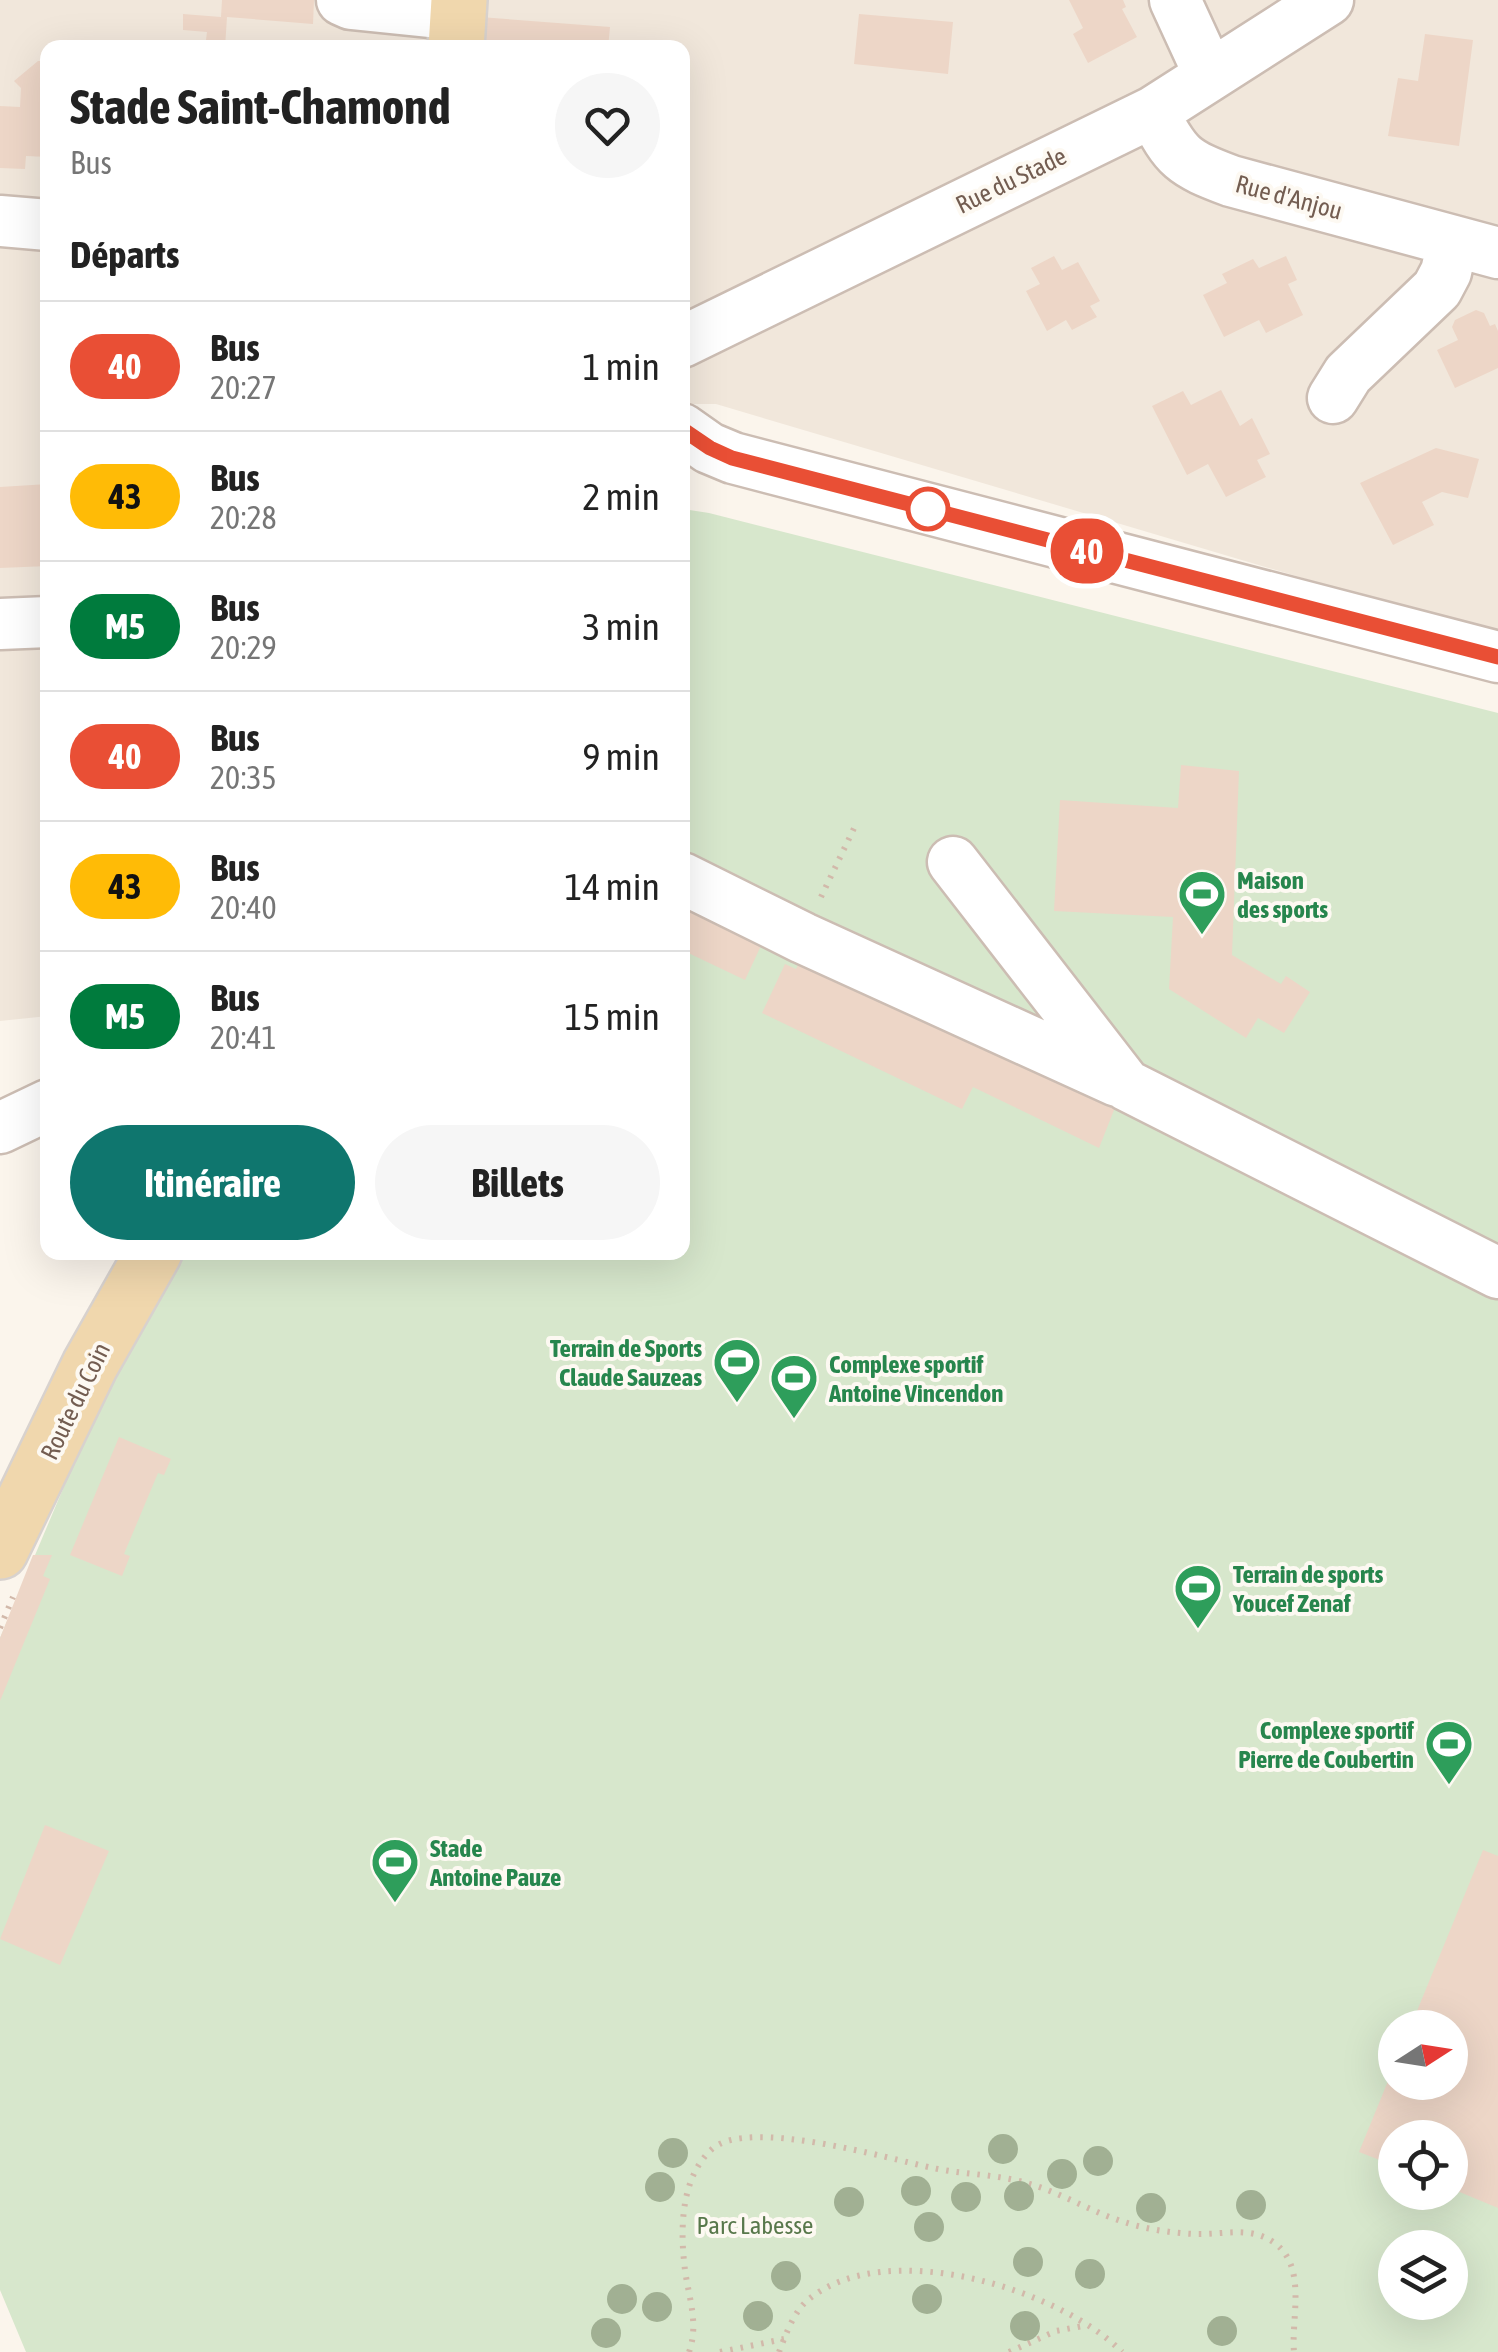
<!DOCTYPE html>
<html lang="fr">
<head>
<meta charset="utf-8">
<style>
	body { margin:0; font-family:"Asap Condensed",sans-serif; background:#f6f6f6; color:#222; height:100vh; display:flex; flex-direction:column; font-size:38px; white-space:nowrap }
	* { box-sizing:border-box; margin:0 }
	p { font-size:32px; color:#767676 }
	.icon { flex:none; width:55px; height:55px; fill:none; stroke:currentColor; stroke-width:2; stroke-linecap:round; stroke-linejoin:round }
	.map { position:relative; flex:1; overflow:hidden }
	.side { position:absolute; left:40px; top:40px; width:650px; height:1220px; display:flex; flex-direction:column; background:#fff; border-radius:20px; box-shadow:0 10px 40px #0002 }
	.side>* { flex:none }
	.badge { padding:0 20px; border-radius:32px; font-size:35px; line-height:65px }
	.needle { width:65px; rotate:78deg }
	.buttons { position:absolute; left:1378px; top:2010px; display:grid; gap:20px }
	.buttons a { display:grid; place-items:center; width:90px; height:90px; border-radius:50%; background:#fff; box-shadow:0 10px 40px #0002; font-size:50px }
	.map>.badge { position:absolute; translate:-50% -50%; box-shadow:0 0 0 5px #fff }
	h2 { padding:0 30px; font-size:38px; line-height:90px }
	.round { display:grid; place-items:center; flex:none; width:105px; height:105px; border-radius:52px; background:#f6f6f6 }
	.overview { display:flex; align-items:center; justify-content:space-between; height:170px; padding:0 30px }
	h1 { font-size:48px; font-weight:700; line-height:75px }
	.primary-button { display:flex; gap:20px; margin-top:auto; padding:20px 30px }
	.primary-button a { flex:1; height:115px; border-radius:60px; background:#0f766e; color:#fff; font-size:40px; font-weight:700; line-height:115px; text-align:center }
	.primary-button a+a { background:#f6f6f6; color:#222 }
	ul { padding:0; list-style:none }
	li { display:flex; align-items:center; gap:30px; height:130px; padding:0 30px; border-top:2px solid #e0e0e0 }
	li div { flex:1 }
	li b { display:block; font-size:38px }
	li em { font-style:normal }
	li .badge { min-width:110px; font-weight:700; text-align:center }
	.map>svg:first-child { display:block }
	.residential { fill:#f1e7db }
	.green { fill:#d7e7cc; fill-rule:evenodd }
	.building { fill:#edd6c7 }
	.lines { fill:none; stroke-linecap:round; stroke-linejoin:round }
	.minor-casing { stroke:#ccbdb3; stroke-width:55 }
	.major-casing { stroke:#d8d2ce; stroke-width:60 }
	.path { stroke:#d2b9aa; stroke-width:6; stroke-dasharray:2.5 8; stroke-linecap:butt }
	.minor { stroke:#fff; stroke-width:50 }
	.major { stroke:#f0d7ad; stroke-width:55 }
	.tree { fill:#a1b093 }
	.line-casing { stroke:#fff; stroke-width:22 }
	.line { stroke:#e94f35; stroke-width:15 }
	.stop-dot { fill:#fff; stroke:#e94f35; stroke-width:5 }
	.labels { text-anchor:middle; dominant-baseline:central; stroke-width:8; stroke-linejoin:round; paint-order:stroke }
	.street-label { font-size:25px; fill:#735d51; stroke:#fdf9f2 }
	.leisure-label { font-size:25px; font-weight:bold; fill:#27864d; stroke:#fdf9f2; text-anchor:start }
	.park-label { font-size:25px; fill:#58784b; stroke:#fdf9f2 }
</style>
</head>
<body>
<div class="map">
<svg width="1498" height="2352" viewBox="0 0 1498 2352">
	<rect width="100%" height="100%" fill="#fbf5ec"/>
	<path class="residential" d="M0,0H1498V636L716,404H683L682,48H48V1016L0,1021Z"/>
	<path class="green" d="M683,509L709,513L1498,713V2352H26L0,2290V1638L144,1297L171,1253L682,1252ZM1395,2028H1450V2082H1395ZM1395,2138H1450V2192H1395ZM1395,2248H1450V2302H1395Z"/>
	<path class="building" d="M222,0H314L313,24L227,17L225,48H205L207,32L183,30V14L221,17Z
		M1069,0H1123L1126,7L1122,9L1137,37L1088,63L1073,34L1083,28Z
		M859,14L953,22L948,74L854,64Z
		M480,17L610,27L608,48H477Z
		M1425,34L1473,40L1459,146L1388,136L1398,78L1418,81Z
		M38,61H48V157L26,156L25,169L0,168V106L20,107L21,88L14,81Z
		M1054,256L1062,270L1078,262L1100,301L1090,306L1097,317L1072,330L1066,320L1047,331L1026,291L1040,284L1031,268Z
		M1286,256L1297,280L1288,284L1303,315L1266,333L1259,320L1224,337L1203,295L1227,283L1222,274L1253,259L1259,268Z
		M1476,310L1484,313L1490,326L1495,324L1498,331V368L1455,388L1437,350L1458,340L1452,327L1455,320Z
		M1221,390L1240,426L1252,418L1270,454L1257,460L1266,477L1226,497L1208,464L1187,475L1152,406L1183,391L1191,405Z
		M1436,448L1479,459L1468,498L1442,492L1422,502L1434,525L1393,545L1360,483Z
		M48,484V566L0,568V487Z
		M1181,765L1239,771L1232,955L1281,984L1286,976L1310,992L1284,1033L1258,1018L1246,1038L1169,989L1173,917L1054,911L1060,800L1178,808Z
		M682,897L765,937L745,980L682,950Z
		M803,955L1116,1105L1099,1148L973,1087L962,1109L762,1013L785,964L796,969Z
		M119,1437L171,1459L164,1475L158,1473L124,1554L130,1556L122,1576L70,1555Z
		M33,1555H52L43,1576L50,1579L0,1701V1638Z
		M45,1825L109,1851L60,1965L0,1939Z
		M1483,1850L1498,1856V2208L1450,2188V2138H1395V2166L1359,2152L1395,2064V2082H1450V2028H1410Z"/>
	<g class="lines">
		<g class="minor-casing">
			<path id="minor" d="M342,0L351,4L458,15
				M1175,0L1209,74
				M1153,112C1176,158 1183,163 1231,181L1498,253
				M0,221L48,225
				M682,342L1153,112L1328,0
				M1333,398L1348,374L1437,289L1446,272L1453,241
				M682,429L709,448L733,458L1498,657
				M0,624L48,622
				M953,862L1126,1085L1498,1273
				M682,878L803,938L1117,1081
				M0,1128L48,1105"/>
		</g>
		<g class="major-casing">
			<path id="major" d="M456,48L459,0
				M0,1551L90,1365L154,1252"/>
		</g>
		<path class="path" d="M821,897L857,822
			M0,1628L13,1597
			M689,2352C699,2324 689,2299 685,2270C680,2231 680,2178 712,2149C748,2117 889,2159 933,2168C966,2175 998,2174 1030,2184C1061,2193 1090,2211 1121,2221C1144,2229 1171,2233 1195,2234C1224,2235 1251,2225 1276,2244C1307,2269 1291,2318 1294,2352
			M720,2352L784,2339
			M779,2352C786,2334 794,2311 809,2299C886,2236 1060,2289 1122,2352
			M1009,2352L1056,2331L1088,2325"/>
		<use href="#minor" class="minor"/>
		<use href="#major" class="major"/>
	</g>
	<g class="tree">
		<circle cx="1003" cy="2149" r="15"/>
		<circle cx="673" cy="2153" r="15"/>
		<circle cx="1098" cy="2161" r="15"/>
		<circle cx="1062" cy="2174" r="15"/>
		<circle cx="660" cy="2187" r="15"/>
		<circle cx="916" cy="2191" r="15"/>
		<circle cx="1019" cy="2196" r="15"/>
		<circle cx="966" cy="2197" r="15"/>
		<circle cx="849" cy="2202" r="15"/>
		<circle cx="1251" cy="2205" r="15"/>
		<circle cx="1151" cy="2208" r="15"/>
		<circle cx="929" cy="2227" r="15"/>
		<circle cx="1028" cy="2262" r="15"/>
		<circle cx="1090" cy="2274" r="15"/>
		<circle cx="786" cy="2276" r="15"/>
		<circle cx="622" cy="2299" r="15"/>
		<circle cx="927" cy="2299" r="15"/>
		<circle cx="657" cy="2307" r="15"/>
		<circle cx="758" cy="2316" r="15"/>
		<circle cx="1025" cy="2326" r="15"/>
		<circle cx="1222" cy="2331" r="15"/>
		<circle cx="606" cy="2333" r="15"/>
	</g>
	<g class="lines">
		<g class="line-casing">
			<path id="line" d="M682,429L710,448L732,458L1498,657"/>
		</g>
		<use href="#line" class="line"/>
	</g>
	<defs>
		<g id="stadium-pin" transform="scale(2.5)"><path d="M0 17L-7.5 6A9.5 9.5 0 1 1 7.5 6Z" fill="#2e9e5b" stroke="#fdf9f2"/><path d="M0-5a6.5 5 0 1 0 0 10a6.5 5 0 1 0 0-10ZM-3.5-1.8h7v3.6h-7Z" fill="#fff"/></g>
	</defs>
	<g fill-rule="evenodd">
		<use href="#stadium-pin" x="1202" y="894"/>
		<use href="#stadium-pin" x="737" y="1362"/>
		<use href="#stadium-pin" x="794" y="1378"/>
		<use href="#stadium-pin" x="1198" y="1588"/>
		<use href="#stadium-pin" x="1449" y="1744"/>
		<use href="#stadium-pin" x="395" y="1862"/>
	</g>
	<circle class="stop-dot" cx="928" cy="509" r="20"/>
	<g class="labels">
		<g class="street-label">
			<text transform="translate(1011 180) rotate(-26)">Rue du Stade</text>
			<text transform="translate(1289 197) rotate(15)">Rue d'Anjou</text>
			<text transform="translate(75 1401) rotate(-64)">Route du Coin</text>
		</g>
		<g class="leisure-label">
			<text x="1237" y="880">Maison<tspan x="1237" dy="29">des sports</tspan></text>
			<text x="702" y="1348" text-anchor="end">Terrain de Sports<tspan x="702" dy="29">Claude Sauzeas</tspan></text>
			<text x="829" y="1364">Complexe sportif<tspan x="829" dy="29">Antoine Vincendon</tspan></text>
			<text x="1233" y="1574">Terrain de sports<tspan x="1233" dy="29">Youcef Zenaf</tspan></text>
			<text x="1414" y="1730" text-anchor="end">Complexe sportif<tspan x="1414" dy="29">Pierre de Coubertin</tspan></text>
			<text x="430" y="1848">Stade<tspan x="430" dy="29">Antoine Pauze</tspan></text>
		</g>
		<g class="park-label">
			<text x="755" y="2225">Parc Labesse</text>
		</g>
	</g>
</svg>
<div class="buttons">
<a><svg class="needle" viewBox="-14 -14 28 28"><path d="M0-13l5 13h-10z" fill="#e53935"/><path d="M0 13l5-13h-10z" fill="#767676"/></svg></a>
<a><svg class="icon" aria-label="locate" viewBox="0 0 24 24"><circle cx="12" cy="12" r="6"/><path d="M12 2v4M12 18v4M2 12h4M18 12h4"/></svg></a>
<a><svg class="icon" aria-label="layers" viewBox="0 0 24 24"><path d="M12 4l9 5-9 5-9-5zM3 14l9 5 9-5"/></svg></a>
</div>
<b class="badge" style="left:1087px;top:551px;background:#e94f35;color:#fff">40</b>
<section class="side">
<div class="overview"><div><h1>Stade Saint-Chamond</h1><p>Bus</p></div><a class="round"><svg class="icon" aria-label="heart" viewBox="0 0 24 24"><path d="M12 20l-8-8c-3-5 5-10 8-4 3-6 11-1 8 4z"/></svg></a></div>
<h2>Départs</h2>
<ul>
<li><span class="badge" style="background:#e94f35;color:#fff">40</span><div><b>Bus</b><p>20:27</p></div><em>1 min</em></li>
<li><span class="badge" style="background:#ffbb06;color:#111">43</span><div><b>Bus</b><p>20:28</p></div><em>2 min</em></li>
<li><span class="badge" style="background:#007b3d;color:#fff">M5</span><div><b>Bus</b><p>20:29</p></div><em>3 min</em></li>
<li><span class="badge" style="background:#e94f35;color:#fff">40</span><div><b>Bus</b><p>20:35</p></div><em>9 min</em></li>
<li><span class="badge" style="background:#ffbb06;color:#111">43</span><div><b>Bus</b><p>20:40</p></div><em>14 min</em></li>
<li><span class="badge" style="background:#007b3d;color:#fff">M5</span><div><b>Bus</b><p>20:41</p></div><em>15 min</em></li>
</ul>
<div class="primary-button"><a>Itinéraire</a><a>Billets</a></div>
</section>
</div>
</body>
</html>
